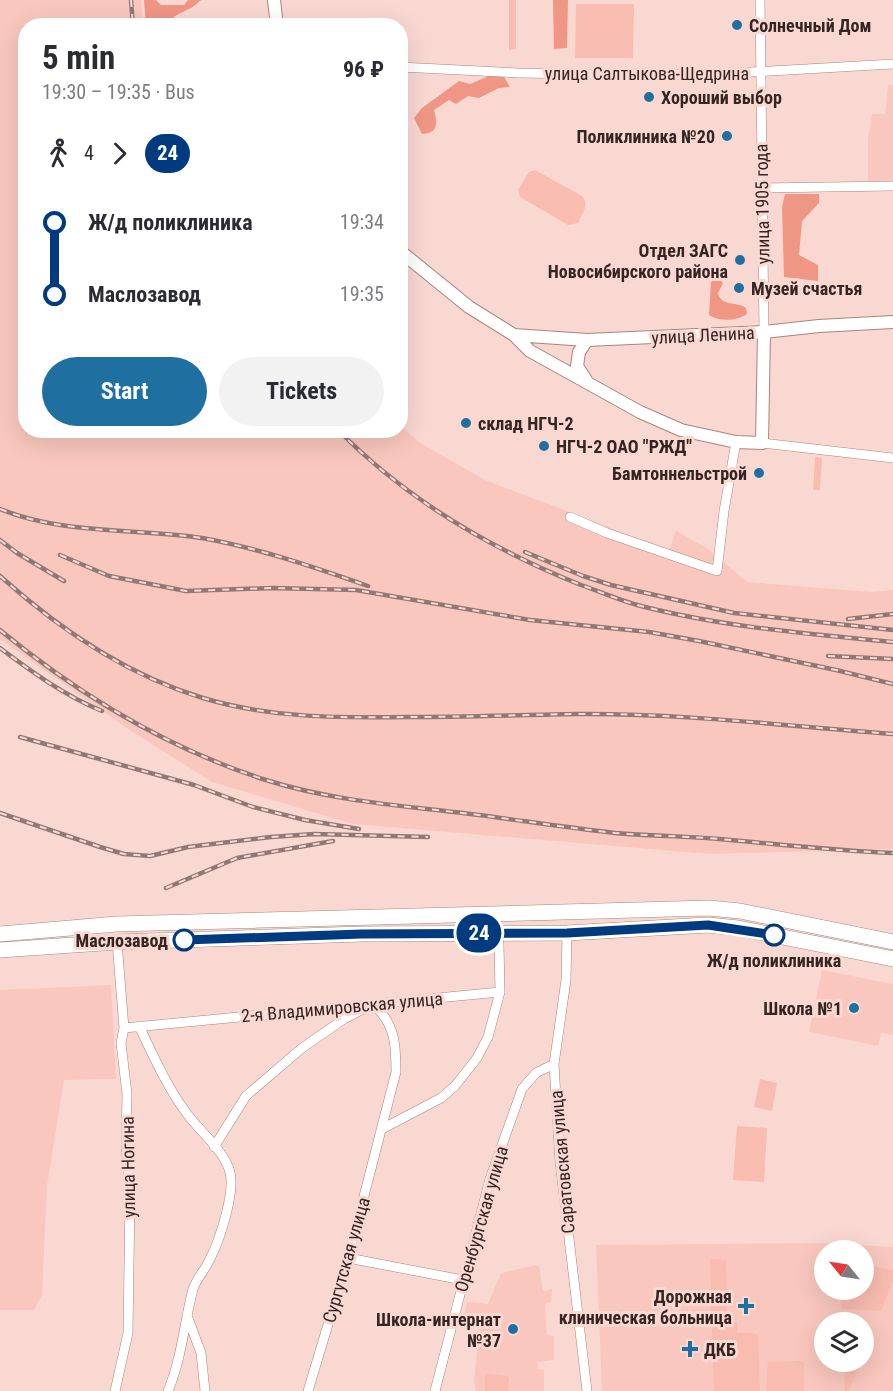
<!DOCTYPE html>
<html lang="en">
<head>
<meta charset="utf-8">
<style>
	body { margin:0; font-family:"Roboto Condensed",sans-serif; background:#f2f2f3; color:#2b2b33; height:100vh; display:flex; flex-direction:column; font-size:22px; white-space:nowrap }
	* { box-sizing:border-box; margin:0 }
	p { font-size:20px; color:#7c7c81 }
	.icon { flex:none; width:33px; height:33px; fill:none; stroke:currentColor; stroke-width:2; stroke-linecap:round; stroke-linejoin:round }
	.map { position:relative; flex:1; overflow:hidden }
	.sheet { position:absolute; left:18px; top:18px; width:390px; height:420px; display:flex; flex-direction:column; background:#fff; border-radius:24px; box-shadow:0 6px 24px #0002 }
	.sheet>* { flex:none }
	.badge { padding:0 12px; border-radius:20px; font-size:21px; line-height:39px }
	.needle { width:39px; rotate:300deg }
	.controls { position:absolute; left:814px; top:1240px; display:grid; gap:12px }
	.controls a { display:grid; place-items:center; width:60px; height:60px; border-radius:50%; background:#fff; box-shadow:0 6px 24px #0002; font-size:30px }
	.map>.badge { position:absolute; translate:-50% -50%; box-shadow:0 0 0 3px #fff }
	.legs { display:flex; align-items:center; gap:9px; height:66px; padding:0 24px; font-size:20px }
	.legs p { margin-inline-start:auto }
	.summary { display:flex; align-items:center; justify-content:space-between; height:102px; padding:0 24px }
	h1 { font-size:33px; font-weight:700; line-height:45px }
	.cta { display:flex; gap:12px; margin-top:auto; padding:12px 24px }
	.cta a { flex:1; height:69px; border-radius:36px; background:#1f70a1; color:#fff; font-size:24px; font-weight:700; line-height:69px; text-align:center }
	.cta a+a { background:#f2f2f3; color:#2b2b33 }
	ul { padding:0 24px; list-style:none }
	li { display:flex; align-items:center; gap:21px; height:72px; font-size:22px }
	li i { display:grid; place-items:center; width:9px; height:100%; margin:0 8px; background:currentColor }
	li i::after { content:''; width:15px; height:15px; margin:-8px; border:4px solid; border-radius:50%; background:#fff }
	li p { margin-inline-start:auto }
	li:first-child i { background:linear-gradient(#0000 50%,currentColor 0) }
	li:last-child i { background:linear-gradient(currentColor 50%,#0000 0) }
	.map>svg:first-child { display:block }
	.built { fill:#f9c7bd; fill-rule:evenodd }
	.green { fill:#f9bcb0 }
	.forest { fill:#f09685 }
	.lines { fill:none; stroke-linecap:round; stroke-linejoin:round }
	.minor-casing { stroke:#aa847c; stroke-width:10 }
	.tertiary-casing { stroke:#aa847c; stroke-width:14 }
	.primary-casing { stroke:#aa847c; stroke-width:16 }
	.minor { stroke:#fff; stroke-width:9 }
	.tertiary { stroke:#fff; stroke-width:12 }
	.primary { stroke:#fff; stroke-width:15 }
	.rail-casing { stroke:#907874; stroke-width:4.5 }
	.rail { stroke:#fad8d2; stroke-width:2; stroke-dasharray:7; stroke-linecap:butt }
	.line-1-casing { stroke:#fff; stroke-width:14 }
	.line-1 { stroke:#003b80; stroke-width:9 }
	.poi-dot { fill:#1f70a1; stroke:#fad8d2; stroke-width:2 }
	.stop-1-dot { fill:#fff; stroke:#003b80; stroke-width:3 }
	.labels { text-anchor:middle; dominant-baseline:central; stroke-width:6; stroke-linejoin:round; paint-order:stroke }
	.poi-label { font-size:18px; font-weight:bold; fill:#342522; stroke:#fad8d2; text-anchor:start }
	.street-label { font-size:18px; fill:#342522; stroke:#fad8d2 }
	.stop-label { font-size:18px; font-weight:bold; fill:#342522; stroke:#fad8d2; text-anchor:end }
</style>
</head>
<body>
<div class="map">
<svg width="893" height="1391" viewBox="0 0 893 1391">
	<rect width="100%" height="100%" fill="#fad8d2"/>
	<path class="built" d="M0,0H141L143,25L26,26V430H400L401,427L422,444L485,480L609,527L647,545L669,551L676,531L707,548L747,582L871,592L893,590V849L710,854L353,824L212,782L131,731L0,639Z
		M888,85H893V181H868V139L872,114H885Z
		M822,970L893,984V1035L881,1033L878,1046L809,1032Z
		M111,985L116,1079L64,1080L47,1186L42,1295L34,1310H0V990Z
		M820,1243L893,1247V1391H602L596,1245ZM825,1251H864V1290H825ZM825,1323H864V1362H825Z
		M536,1265L539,1267L543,1291L552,1289L551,1302L545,1304L547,1335L554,1336V1360L537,1362L538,1369L544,1370V1391H476L474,1380L480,1322L464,1317L467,1302L488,1304L501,1273Z"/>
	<path class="green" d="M509,0H516V49L509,50Z
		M576,4H634L633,58H575Z
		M535,170L582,196C590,205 582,213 578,223L568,225L520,197L518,190L529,172Z
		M815,457L822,458L820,490H813Z
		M760,1079L777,1083L772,1111L754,1107Z
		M737,1126L767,1128L764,1182L733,1180Z
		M710,1259L726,1260L727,1322H737V1333H753L758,1335L760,1391H714Z
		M864,1265L893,1270V1281L881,1311L842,1309L841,1290H864Z
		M800,1361L804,1363V1391H766L768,1362Z
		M844,1362H861L849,1391H845Z
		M488,1374L507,1376L509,1378L508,1391H485V1376Z"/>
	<path class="forest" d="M144,0H156L161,5H184L188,0H202C199,1 197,4 194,6C185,12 172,15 166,25L146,26Z
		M553,0H568L567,48L554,49Z
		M496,73L503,75L510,87L499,88L479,98L468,96L456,104L449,100L434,110C438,124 438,133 422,134L414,118L422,108L459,81L470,84Z
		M785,194H819V203L802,221L799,255L818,265V281L784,277L782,207Z
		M717,278L723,283L718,293C721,307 737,301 746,308L747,314C737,321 718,322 709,315L711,282Z"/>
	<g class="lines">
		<g class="minor-casing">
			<path id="minor" d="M760,0L764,332
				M400,67L519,73L646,75L717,74L893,64
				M762,188L893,186
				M762,443L893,458
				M570,517L607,533L717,571L724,511L736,442
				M567,933L566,980L554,1064L560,1162L587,1391
				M139,1026C153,1055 166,1085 185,1111C197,1129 222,1148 229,1169C237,1190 219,1242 209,1261C204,1271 197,1278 193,1289C184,1323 182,1358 168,1391
				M124,1028L500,992L499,944L496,932
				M382,1129L441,1098L455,1086L477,1058L488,1037L500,992
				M214,1147L246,1096L302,1048L344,1019L373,1004C395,1024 396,1043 396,1072L348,1258L308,1391
				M348,1258L463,1280
				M188,1318L201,1353L205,1391
				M115,1391L128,1333L130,1196L126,1145L127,1094L121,1043L124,1028L117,942
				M435,1391L490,1179L522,1089L536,1073L554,1064"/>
		</g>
		<g class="tertiary-casing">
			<path id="tertiary" d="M274,0L277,26
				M400,251L469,307L514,335L530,351L640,412L681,430L736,442L762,443L764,332
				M514,335L587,340L764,332L819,326L893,322
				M586,380L577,366L579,352L587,340"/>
		</g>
		<g class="primary-casing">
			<path id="primary" d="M0,934L117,924L709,908L740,911L893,942
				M0,950L117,942L361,934L567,933L708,925L738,928L893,959"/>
		</g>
		<use href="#minor" class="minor"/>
		<use href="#tertiary" class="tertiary"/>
		<use href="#primary" class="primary"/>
		<g class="rail-casing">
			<path id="rail" d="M131,0L133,26
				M338,430C407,500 491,549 581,585C601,592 621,601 641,606C723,627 809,634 893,642
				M0,509C64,535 135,528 202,538C258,548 314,567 368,586
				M0,540L17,553L64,581
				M525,552L583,576L611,585L734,613L893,630
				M60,555L109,576L186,591L273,588L356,590L530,620L649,632L699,641L836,670L893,684
				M0,576C59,629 126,675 203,698C269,718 338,718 407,717C463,717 519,715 576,714C682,713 787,726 893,734
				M848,619L893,614
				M0,630C78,694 169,749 266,780C335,802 408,806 479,815C525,821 570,828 615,833C650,836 684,836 719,839C777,844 835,851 893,853
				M0,648C32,672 65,696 102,711
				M828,656L893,659
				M20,737L194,785L253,807L305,820L359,829
				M0,813L100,847L124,854L150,856L188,847L271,837L314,834L428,837
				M166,888L237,858L333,841"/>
		</g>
		<use href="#rail" class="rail"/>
	</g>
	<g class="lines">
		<g class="line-1-casing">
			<path id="line-1" d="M184,940L362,934L567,933L708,925L774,935"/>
		</g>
		<use href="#line-1" class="line-1"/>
	</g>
	<g class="poi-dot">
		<circle cx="737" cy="25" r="6"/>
		<circle cx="649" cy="97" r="6"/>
		<circle cx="727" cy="136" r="6"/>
		<circle cx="740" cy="260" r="6"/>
		<circle cx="739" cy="288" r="6"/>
		<circle cx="466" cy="423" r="6"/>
		<circle cx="544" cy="446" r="6"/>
		<circle cx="759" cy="473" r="6"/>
		<circle cx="854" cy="1008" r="6"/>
		<path d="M743 1297h6v6h6v6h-6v6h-6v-6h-6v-6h6z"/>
		<circle cx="513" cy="1329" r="6"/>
		<path d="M687 1340h6v6h6v6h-6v6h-6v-6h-6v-6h6z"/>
	</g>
	<g class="stop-1-dot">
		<circle cx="774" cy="935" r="10"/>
		<circle cx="184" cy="940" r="10"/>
	</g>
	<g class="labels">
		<g class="poi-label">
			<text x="749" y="25">Солнечный Дом</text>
			<text x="661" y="97">Хороший выбор</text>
			<text x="715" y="136" text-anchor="end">Поликлиника №20</text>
			<text x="728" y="250" text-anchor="end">Отдел ЗАГС<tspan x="728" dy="21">Новосибирского района</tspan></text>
			<text x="751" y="288">Музей счастья</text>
			<text x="478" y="423">склад НГЧ-2</text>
			<text x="556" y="446">НГЧ-2 ОАО "РЖД"</text>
			<text x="747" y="473" text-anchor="end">Бамтоннельстрой</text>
			<text x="842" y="1008" text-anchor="end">Школа №1</text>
			<text x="732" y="1296" text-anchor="end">Дорожная<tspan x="732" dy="21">клиническая больница</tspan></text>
			<text x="501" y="1319" text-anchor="end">Школа-интернат<tspan x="501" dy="21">№37</tspan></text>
			<text x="704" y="1349">ДКБ</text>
		</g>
		<g class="street-label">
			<text x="647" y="73">улица Салтыкова-Щедрина</text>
			<text transform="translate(762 204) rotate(-91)">улица 1905 года</text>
			<text transform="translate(703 335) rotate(-3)">улица Ленина</text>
			<text transform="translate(342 1007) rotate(-5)">2-я Владимировская улица</text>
			<text transform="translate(562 1162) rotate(-95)">Саратовская улица</text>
			<text transform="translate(128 1167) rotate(-91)">улица Ногина</text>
			<text transform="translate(481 1219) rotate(-74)">Оренбургская улица</text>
			<text transform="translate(346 1260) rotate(-74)">Сургутская улица</text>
		</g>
		<g class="stop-label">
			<text x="168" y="940">Маслозавод</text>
			<text x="774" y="960" text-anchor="middle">Ж/д поликлиника</text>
		</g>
	</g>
</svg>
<div class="controls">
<a><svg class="needle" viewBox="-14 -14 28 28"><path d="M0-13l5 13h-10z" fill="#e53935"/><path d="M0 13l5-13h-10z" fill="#7c7c81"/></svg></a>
<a><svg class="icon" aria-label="layers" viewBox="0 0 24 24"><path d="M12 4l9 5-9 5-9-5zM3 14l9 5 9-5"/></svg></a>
</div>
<b class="badge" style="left:479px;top:933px;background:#003b80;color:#fff">24</b>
<section class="sheet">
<div class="summary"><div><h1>5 min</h1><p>19:30 – 19:35 · Bus</p></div><b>96 ₽</b></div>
<div class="legs"><svg class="icon" aria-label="walk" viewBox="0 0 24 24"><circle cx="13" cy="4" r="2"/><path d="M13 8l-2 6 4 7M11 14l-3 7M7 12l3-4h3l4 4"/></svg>4<svg class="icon" aria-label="forward" viewBox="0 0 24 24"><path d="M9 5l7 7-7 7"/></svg><b class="badge" style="background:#003b80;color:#fff">24</b></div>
<ul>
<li><i style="color:#003b80"></i><b>Ж/д поликлиника</b><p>19:34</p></li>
<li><i style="color:#003b80"></i><b>Маслозавод</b><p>19:35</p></li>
</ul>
<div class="cta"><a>Start</a><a>Tickets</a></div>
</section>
</div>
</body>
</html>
